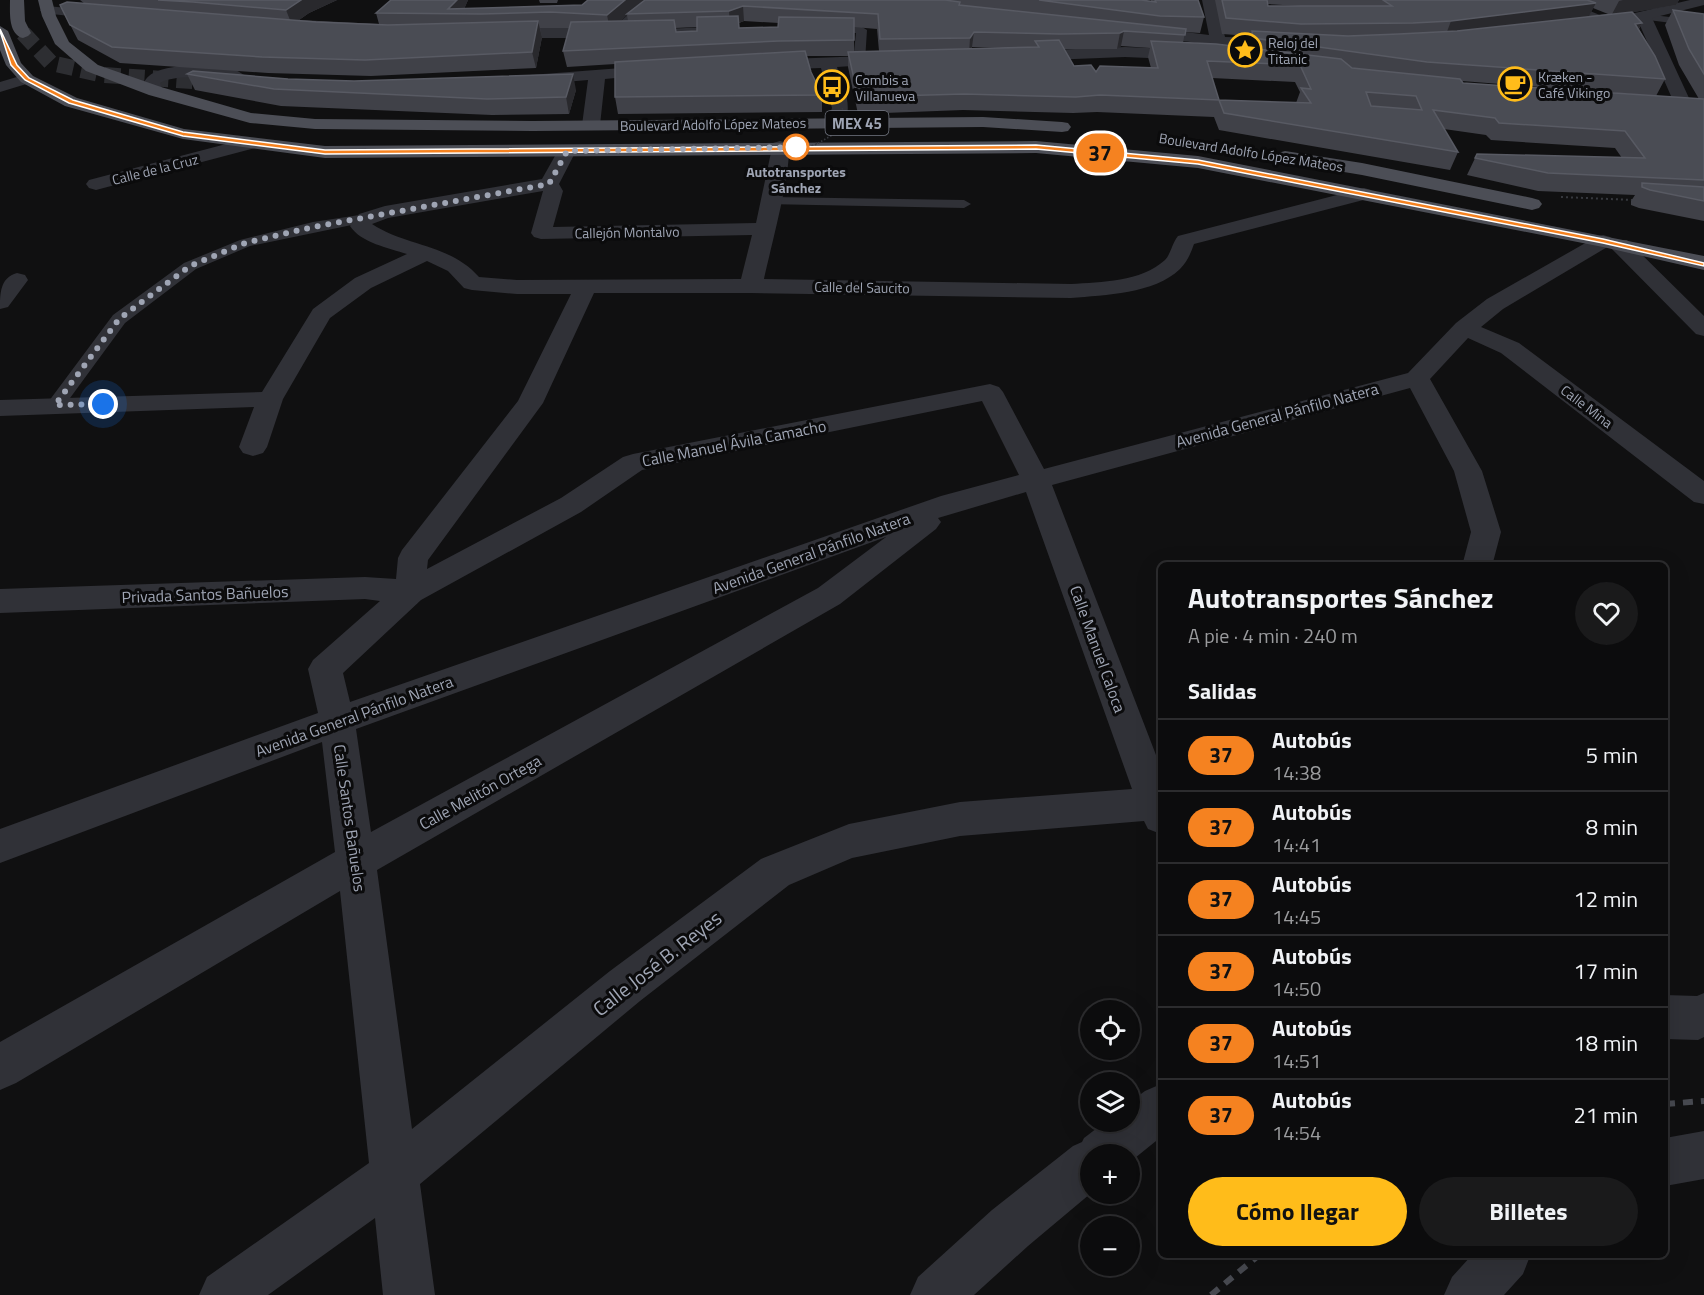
<!DOCTYPE html>
<html lang="es">
<head>
<meta charset="utf-8">
<style>
	body { margin:0; font-family:"Titillium Web",sans-serif; background:#1a1a1b; color:#f1f3f6; height:100vh; display:flex; flex-direction:column; font-size:22px; white-space:nowrap }
	* { box-sizing:border-box; margin:0 }
	p { font-size:20px; color:#9a9b9d }
	.icon { flex:none; width:33px; height:33px; fill:none; stroke:currentColor; stroke-width:2; stroke-linecap:round; stroke-linejoin:round }
	.map { position:relative; flex:1; overflow:hidden }
	.sheet { position:absolute; left:1158px; top:562px; width:510px; height:696px; display:flex; flex-direction:column; background:#0c0c0d; border-radius:9px; box-shadow:0 6px 24px #0002,0 0 0 2px #2c2c2e }
	.sheet>* { flex:none }
	.badge { padding:0 12px; border-radius:20px; font-size:21px; line-height:39px }
	.fabs { position:absolute; left:1080px; top:1000px; display:grid; gap:12px }
	.fabs a { display:grid; place-items:center; width:60px; height:60px; border-radius:50%; background:#0c0c0d; box-shadow:0 6px 24px #0002,0 0 0 2px #2c2c2e; font-size:30px }
	.you { position:absolute; width:30px; height:30px; margin:-15px; border:4px solid #fff; border-radius:50%; background:#1a73e8; box-shadow:0 0 0 9px #1a73e833 }
	.map>.badge { position:absolute; translate:-50% -50%; box-shadow:0 0 0 3px #fff }
	h2 { padding:0 30px; font-size:22px; line-height:54px }
	.round { display:grid; place-items:center; flex:none; width:63px; height:63px; border-radius:32px; background:#1a1a1b }
	.overview { display:flex; align-items:center; justify-content:space-between; height:102px; padding:0 30px }
	h1 { font-size:28px; font-weight:700; line-height:45px }
	.cta { display:flex; gap:12px; margin-top:auto; padding:12px 30px }
	.cta a { flex:1; height:69px; border-radius:36px; background:#ffbc1a; color:#111; font-size:24px; font-weight:700; line-height:69px; text-align:center }
	.cta a+a { background:#1a1a1b; color:#f1f3f6 }
	ul { padding:0; list-style:none }
	li { display:flex; align-items:center; gap:18px; height:72px; padding:0 30px; border-top:2px solid #2c2c2e }
	li div { flex:1 }
	li b { display:block; font-size:22px }
	li em { font-style:normal }
	li .badge { min-width:66px; font-weight:700; text-align:center }
	.map>svg:first-child { display:block }
	.lines { fill:none; stroke-linecap:round; stroke-linejoin:round }
	.primary-tunnel { stroke:#2d2e32; stroke-width:16; stroke-dasharray:16 8; stroke-linecap:butt }
	.path { stroke:#36383e; stroke-width:2; stroke-dasharray:2 3; stroke-linecap:butt }
	.service { fill:#303137; fill-rule:evenodd }
	.minor { fill:#303137; fill-rule:evenodd }
	.primary { fill:#4c4e56; fill-rule:evenodd }
	.rail { stroke:#474950; stroke-width:6; stroke-dasharray:10 8; stroke-linecap:butt }
	.path-bridge-far1 { stroke:#36383e; stroke-width:1.5; stroke-dasharray:1.5 2; stroke-linecap:butt }
	.path-bridge { stroke:#36383e; stroke-width:2; stroke-dasharray:2 3; stroke-linecap:butt }
	.wall { fill:#404148; fill-rule:evenodd }
	.shaded-wall { fill:#29292d }
	.building { fill:#4a4c54; stroke:#585a63; stroke-width:1.5; fill-rule:evenodd }
	.line { fill:#f58220; stroke:#fff; stroke-width:1.5 }
	.walk { stroke:#9fa5b4; stroke-width:6; stroke-dasharray:0 10.8 }
	.stop-dot { fill:#fff; stroke:#f58220; stroke-width:3 }
	.labels { text-anchor:middle; dominant-baseline:central; stroke-width:6; stroke-linejoin:round; paint-order:stroke }
	.far-poi-label { font-size:14px; fill:#9fa5b4; stroke:#0b0b0c; text-anchor:start }
	.far-street-label { font-size:14px; fill:#9fa5b4; stroke:#0b0b0c }
	.far-stop-label { font-size:14px; font-weight:bold; fill:#9fa5b4; stroke:#0b0b0c }
	.shield { fill:#0b0b0c; stroke:#737782; stroke-width:1.5 }
	.shield-label { font-size:15px; font-weight:bold; fill:#9fa5b4 }
	.street-label { font-size:16px; fill:#9fa5b4; stroke:#0b0b0c }
	.near-street-label { font-size:20px; fill:#9fa5b4; stroke:#0b0b0c }
</style>
</head>
<body>
<div class="map">
<svg width="1704" height="1295" viewBox="0 0 1704 1295">
	<rect width="100%" height="100%" fill="#101011"/>
	<g class="lines">
		<path class="primary-tunnel" d="M23,33L51,63L104,75L237,84"/>
		<path class="path" d="M1561,197L1634,200"/>
		<path class="service" d="M1549,0H1563L1617,22L1616,24H1608Z
			M1644,14L1704,21V27L1640,19L1639,17Z
			M730,26L735,29L734,31L642,36L637,33L642,30Z
			M862,27L867,30L865,61L859,64L853,61L856,33H822L817,30L822,27Z
			M771,197L964,200L971,204L964,208L766,204L764,201Z
			M366,214L371,215L373,218L371,221L250,246L196,269L125,323L62,409H48L46,405L113,315L184,263L240,240L313,222Z"/>
		<path class="minor" d="M646,0H662L621,36L616,38H495L487,33L495,28H612Z
			M1202,0H1216L1225,37L1294,39L1302,44L1294,49L1225,46V55L1217,60L1209,55L1210,45L1164,38L1161,35L1169,30L1209,35Z
			M1690,0H1704V5L1652,18L1689,98L1677,108L1671,109L1633,107L1630,103L1633,99H1667L1671,96L1638,21L1623,24L1616,20L1618,17Z
			M47,6L108,12L115,16L108,20L42,13L40,10Z
			M1125,47L1194,50L1202,55L1194,60L1125,57L1024,61L1016,56L1024,51Z
			M892,55L900,60L898,63L837,67C843,87 855,108 842,127H830L827,123L832,108L821,68L763,70L755,65L763,60Z
			M661,65L667,67L669,70L667,73L605,79L600,125L597,129H585L582,125L588,80L530,85L522,80L530,75Z
			M181,66L236,70L244,75C235,85 183,70 160,83L163,91L161,95H149L143,85C148,70 167,68 181,66Z
			M27,74L35,79L33,82L0,92V82Z
			M249,138L255,140L258,144L255,148L96,190L89,188L86,184L89,180Z
			M780,141L787,143C796,157 768,258 764,279L1071,284C1101,282 1141,282 1165,260C1171,254 1172,243 1178,236L1364,188L1371,190L1374,194L1371,198L1194,244C1191,253 1187,262 1180,269C1154,294 1105,295 1071,298L751,293H594L543,403L428,560L427,569L561,498L623,457L633,454L990,384L999,387L1003,392L1044,469L1408,373L1456,323L1487,299L1596,237L1603,235L1610,237L1613,240H1627L1704,316V336L1696,334L1609,246L1503,309L1481,327L1519,343L1704,481V504L1694,502L1501,353L1468,338L1430,379L1482,471L1501,532L1492,566H1462L1471,532L1454,471L1410,388L1052,485L1161,768V834L1148,829L1144,821L960,836L852,858L789,885L640,1001L420,1184L435,1295H383L375,1218L268,1295H199L207,1277L369,1163L340,891L16,1083L0,1090V1042L335,852L322,742L0,863V829L318,713L308,669L313,660L380,601L365,599L0,613V589L365,577L396,579L398,558L402,550L518,401L571,294H517L472,290L464,288L448,271L427,261L371,288L330,318L283,399L267,447L263,453L253,456L243,453L239,447L254,407L0,416V400L262,392L313,309L355,278L407,254C389,248 361,243 350,226L359,214L385,206L542,179L560,147H574L576,151L559,184L563,191L553,227L756,223L773,143ZM543,191L531,233L534,237L541,239L752,235L741,279L517,280L479,277C450,244 407,247 372,224L388,218ZM982,401L1019,475L941,496L350,702L343,673L421,600L581,512L642,470ZM1026,492L1132,789L960,802L849,824L761,859L610,971L412,1129L377,870L840,604L936,529L941,522L938,518ZM886,537L818,588L371,832L356,729Z
			M17,273L25,275L28,280L8,307L0,309C0,293 0,278 17,273Z
			M1704,993V1037L1698,1040L1665,1039V995L1697,996Z
			M1161,1084V1137L1130,1162V1155H1090V1194L1028,1246L974,1295H910L918,1277L992,1210L1073,1146L1082,1142L1084,1138L1105,1122H1130V1102L1145,1091Z
			M1704,1131V1179L1665,1186V1138Z
			M1471,1256H1530L1523,1274L1504,1295H1444L1452,1277Z"/>
		<path class="primary" d="M10,0H24L25,21L31,33L28,36L23,38C8,34 10,12 10,0Z
			M38,0H52L56,16L69,42L98,65L161,87L251,113L315,119L533,121L983,117L1062,122L1068,123L1071,127L1068,131L1062,132L983,127L533,131L315,129L250,123L149,95L86,71L55,44L42,16Z
			M0,26L8,31L21,63L33,76L77,98L184,129L325,146L1036,141L1198,156L1704,256V270L1603,247L1198,168L1036,153L325,158L183,139L65,106L21,82L6,65L0,50Z
			M1285,151L1362,163L1532,198L1539,200L1542,204L1539,208L1532,210L1362,175L1278,161L1276,157L1278,153Z"/>
		<path class="rail" d="M1665,1104L1704,1101
			M1211,1295L1258,1256"/>
		<path class="path-bridge-far1" d="M815,145L834,134L850,114L841,108"/>
		<path class="path-bridge" d="M790,159L817,143"/>
	</g>
	<path class="wall" d="M80,0H337L309,13L299,20L379,24L376,13L391,0H468L464,9L582,5L588,0H644L630,12L645,0H1141L1151,1V0H1198L1204,17L1200,33L1185,32L1183,43L1248,48L1251,36L1222,34L1215,0H1679L1676,5L1633,12L1642,23L1639,29L1665,79L1656,96L1462,81L1463,83L1699,99L1679,65L1665,25L1673,10L1704,14V221L1639,208L1631,205V201L1635,195L1538,191L1467,175L1477,154L1622,158L1615,148L1491,140L1486,135L1444,129L1458,152L1450,170L1219,130L1214,117L1097,112L1073,113L963,110L858,114L848,67V56H807L811,72L822,95V112L618,114L615,97V64L567,67L563,51L569,28H540L542,37L536,68L371,76L268,73L120,63L78,40L60,5L85,4ZM1268,4L1300,6H1268ZM1593,8L1608,14L1589,16ZM627,15L628,21H620ZM744,21L779,23L778,27L739,28V23ZM697,27V31L676,32L675,28ZM854,27L877,29L879,51H854ZM1121,46L1150,48L1148,57L1151,68L1096,72L1074,66L1064,49H1117ZM972,47L1006,48L972,49ZM1212,78L1295,82L1300,92L1296,103L1219,100Z
		M539,0H558L557,3H540Z
		M187,74L288,79L576,90L569,114L492,115L281,106L195,90Z"/>
	<path class="shaded-wall" d="M301,0H337L309,13L292,25L286,10Z
		M457,0H468L462,14L448,9Z
		M625,0H644L610,30L607,15Z
		M1623,0H1679L1676,5L1611,16L1619,1Z
		M1596,3L1588,18L1445,37L1451,21Z
		M743,6L744,21L730,26L729,11Z
		M538,21L542,37L536,68L532,52Z
		M1642,23L1633,39L1635,24Z
		M1124,31L1121,46L1117,49L1120,33Z
		M974,32L972,47L969,54L970,38Z
		M573,74L576,90L569,114L566,97Z"/>
	<path class="building" d="M158,0H301L286,10L193,2Z
		M391,0H457L448,9L582,5L588,0H625L607,15L550,12L481,14L376,13Z
		M645,0H945L960,2L959,5L1186,29L1185,35L1124,31L1120,33L1060,34L974,32L970,38L880,39L878,14L743,6L729,11L627,14Z
		M1039,0H1141L1156,2L1155,0H1198L1204,17L1160,16Z
		M1222,0H1267L1268,6H1392L1383,0H1587L1596,3L1451,21L1413,23L1301,24L1226,18Z
		M67,2L316,22L388,25L538,21L532,52L365,60L262,57L112,47L70,25L60,5Z
		M1673,10L1704,14V74L1689,49Z
		M1632,12L1642,23L1635,24L1655,56L1665,79L1427,62L1253,38L1252,31L1348,36L1399,34L1457,31Z
		M738,16L739,28L778,27L779,17L854,18V40L779,41L563,51L571,22L674,20L676,32L697,31V17Z
		M1059,40L1074,66L1091,65L1096,72L1100,66L1158,68L1151,41L1216,44L1341,59L1352,68L1460,79L1463,83L1704,99V180L1548,173L1475,158L1477,154L1645,158L1625,131L1499,123L1495,118L1433,110L1458,152L1224,113L1219,100L1311,103L1301,88L1311,89L1300,65L1207,61L1219,100L1100,95L1076,97L964,94L858,97L848,52L1039,47L1035,41ZM1366,92L1416,96L1422,110L1371,106Z
		M805,51L811,72L822,95L615,97V62Z
		M193,71L288,79L354,81L573,74L566,97L487,99L274,89L187,74Z
		M1642,183L1704,187V201L1650,190L1642,187Z"/>
	<path class="line" d="M0,29L17,65L29,78L73,100L183,132L325,150L1036,145L1198,160L1603,239L1704,263V266L1603,243L1198,164L1036,149L325,154L183,136L69,103L25,80L11,65L0,31Z"/>
	<g class="lines">
		<path class="walk" d="M103,404L55,405L119,319L190,266L245,243L313,227L549,184L567,151L803,147H796"/>
	</g>
	<defs>
		<g id="sight-ring" transform="scale(1.725)"><circle r="9.5" fill="#0b0b0c" stroke="#ffbc1a" stroke-width="1.5"/><path d="M0-6L1.8-2.2L6-1.7L2.9 1.2L3.7 5.4L0 3.3L-3.7 5.4L-2.9 1.2L-6-1.7L-1.8-2.2Z" fill="#ffbc1a"/></g>
		<g id="cafe-ring" transform="scale(1.725)"><circle r="9.5" fill="#0b0b0c" stroke="#ffbc1a" stroke-width="1.5"/><path d="M-5.5-4.5H6V0H3Q3 3.5 0 3.5H-2.5Q-5.5 3.5-5.5 0ZM3-3.2v2h1.7v-2ZM-6 4.5H4V6H-6Z" fill="#ffbc1a"/></g>
		<g id="bus-ring" transform="scale(1.725)"><circle r="9.5" fill="#0b0b0c" stroke="#ffbc1a" stroke-width="1.5"/><path d="M-5-6H5V4H4V6H2V4H-2V6H-4V4H-5ZM-3.5-4V0h7V-4ZM-3.5 1.2v1.5H-2V1.2ZM2 1.2v1.5H3.5V1.2Z" fill="#ffbc1a"/></g>
	</defs>
	<g fill-rule="evenodd">
		<use href="#sight-ring" x="1245" y="50"/>
		<use href="#cafe-ring" x="1515" y="84"/>
		<use href="#bus-ring" x="832" y="87"/>
	</g>
	<circle class="stop-dot" cx="796" cy="147" r="12"/>
	<g class="labels">
		<g class="far-poi-label">
			<text x="1268" y="42">Reloj del<tspan x="1268" dy="16">Titanic</tspan></text>
			<text x="1538" y="76">Kræken -<tspan x="1538" dy="16">Café Vikingo</tspan></text>
			<text x="855" y="79">Combis a<tspan x="855" dy="16">Villanueva</tspan></text>
		</g>
		<g class="far-street-label">
			<text transform="translate(713 124) rotate(-1)">Boulevard Adolfo López Mateos</text>
			<text transform="translate(1251 152) rotate(9)">Boulevard Adolfo López Mateos</text>
			<text transform="translate(155 169) rotate(-14)">Calle de la Cruz</text>
			<text transform="translate(627 232) rotate(-1)">Callejón Montalvo</text>
			<text transform="translate(862 287) rotate(1)">Calle del Saucito</text>
			<text transform="translate(1587 406) rotate(37)">Calle Mina</text>
		</g>
		<g class="far-stop-label">
			<text x="796" y="171">Autotransportes<tspan x="796" dy="16">Sánchez</tspan></text>
		</g>
		<rect class="shield" x="825.5" y="111" width="63" height="24" rx="4.5"/>
		<g class="shield-label">
			<text x="857" y="123">MEX 45</text>
		</g>
		<g class="street-label">
			<text transform="translate(1277 415) rotate(-15)">Avenida General Pánfilo Natera</text>
			<text transform="translate(734 443) rotate(-11)">Calle Manuel Ávila Camacho</text>
			<text transform="translate(811 553) rotate(-20)">Avenida General Pánfilo Natera</text>
			<text transform="translate(205 594) rotate(-2)">Privada Santos Bañuelos</text>
			<text transform="translate(1098 649) rotate(70)">Calle Manuel Caloca</text>
			<text transform="translate(354 716) rotate(-20)">Avenida General Pánfilo Natera</text>
			<text transform="translate(480 792) rotate(-29)">Calle Melitón Ortega</text>
			<text transform="translate(350 818) rotate(82)">Calle Santos Bañuelos</text>
		</g>
		<g class="near-street-label">
			<text transform="translate(657 963) rotate(-38)">Calle José B. Reyes</text>
		</g>
	</g>
</svg>
<div class="fabs">
<a><svg class="icon" aria-label="locate" viewBox="0 0 24 24"><circle cx="12" cy="12" r="6"/><path d="M12 2v4M12 18v4M2 12h4M18 12h4"/></svg></a>
<a><svg class="icon" aria-label="layers" viewBox="0 0 24 24"><path d="M12 4l9 5-9 5-9-5zM3 14l9 5 9-5"/></svg></a>
<a>+</a>
<a>−</a>
</div>
<div class="you" style="left:103px;top:404px"></div>
<b class="badge" style="left:1100px;top:153px;background:#f58220;color:#111">37</b>
<section class="sheet">
<div class="overview"><div><h1>Autotransportes Sánchez</h1><p>A pie · 4 min · 240 m</p></div><a class="round"><svg class="icon" aria-label="heart" viewBox="0 0 24 24"><path d="M12 20l-8-8c-3-5 5-10 8-4 3-6 11-1 8 4z"/></svg></a></div>
<h2>Salidas</h2>
<ul>
<li><span class="badge" style="background:#f58220;color:#111">37</span><div><b>Autobús</b><p>14:38</p></div><em>5 min</em></li>
<li><span class="badge" style="background:#f58220;color:#111">37</span><div><b>Autobús</b><p>14:41</p></div><em>8 min</em></li>
<li><span class="badge" style="background:#f58220;color:#111">37</span><div><b>Autobús</b><p>14:45</p></div><em>12 min</em></li>
<li><span class="badge" style="background:#f58220;color:#111">37</span><div><b>Autobús</b><p>14:50</p></div><em>17 min</em></li>
<li><span class="badge" style="background:#f58220;color:#111">37</span><div><b>Autobús</b><p>14:51</p></div><em>18 min</em></li>
<li><span class="badge" style="background:#f58220;color:#111">37</span><div><b>Autobús</b><p>14:54</p></div><em>21 min</em></li>
</ul>
<div class="cta"><a>Cómo llegar</a><a>Billetes</a></div>
</section>
</div>
</body>
</html>
